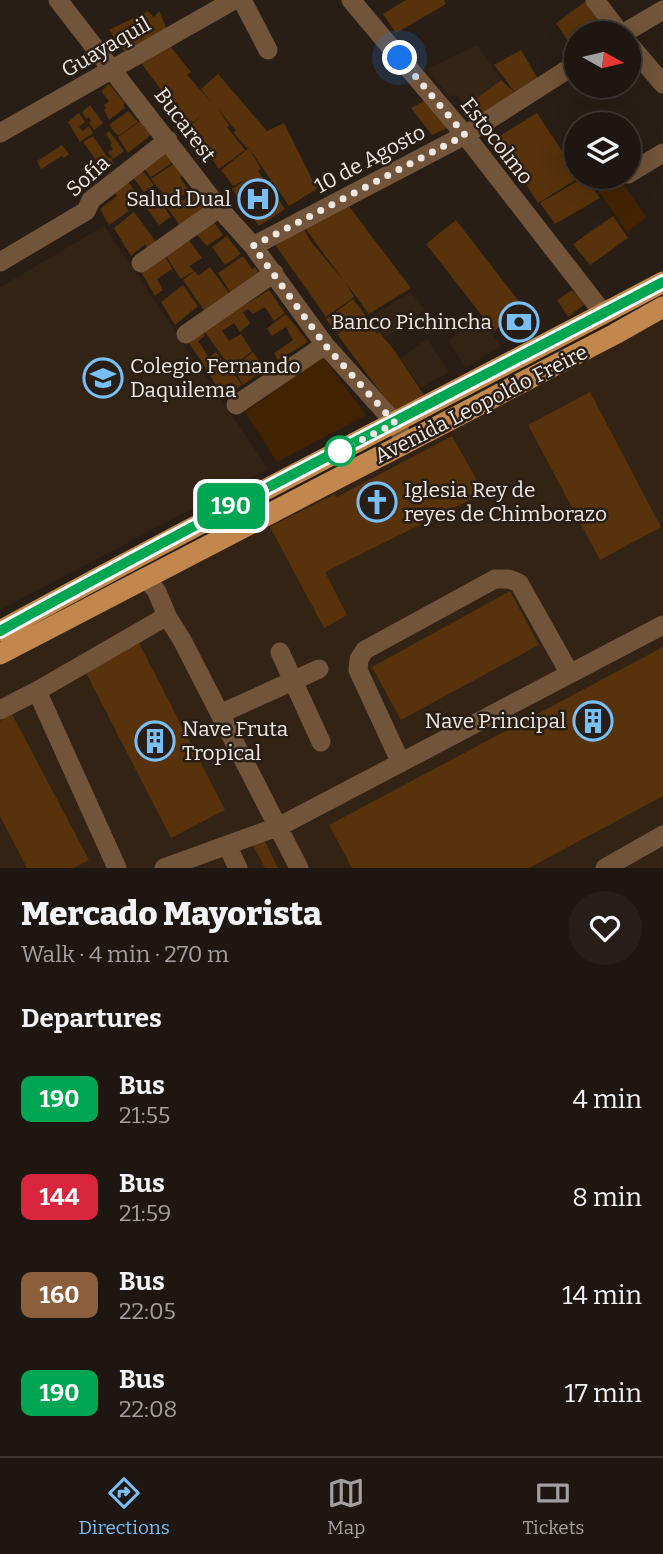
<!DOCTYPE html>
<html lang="en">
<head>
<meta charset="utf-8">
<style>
	body { margin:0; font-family:Bitter,serif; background:#261f19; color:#f1f3f6; height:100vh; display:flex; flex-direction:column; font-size:26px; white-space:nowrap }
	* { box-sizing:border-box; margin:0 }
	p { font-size:23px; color:#a19f9f }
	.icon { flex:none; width:38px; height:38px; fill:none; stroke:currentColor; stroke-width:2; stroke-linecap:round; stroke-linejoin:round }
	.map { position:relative; height:868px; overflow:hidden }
	.side { display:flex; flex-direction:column; background:#1e1610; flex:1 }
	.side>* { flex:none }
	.badge { padding:0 14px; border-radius:10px; font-size:24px; line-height:46px }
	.needle { width:46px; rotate:98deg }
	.controls { position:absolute; left:564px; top:21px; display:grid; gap:14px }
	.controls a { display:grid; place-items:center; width:77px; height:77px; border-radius:50%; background:#1e1610; box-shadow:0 7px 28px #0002,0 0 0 2px #3c3530; font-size:35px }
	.you { position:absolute; width:35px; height:35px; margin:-18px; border:5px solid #fff; border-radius:50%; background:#1a73e8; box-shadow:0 0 0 10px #1a73e833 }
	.map>.badge { position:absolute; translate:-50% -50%; box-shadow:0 0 0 4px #fff }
	h2 { padding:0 21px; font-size:26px; line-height:63px }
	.round { display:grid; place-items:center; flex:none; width:74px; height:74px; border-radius:37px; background:#261f19 }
	.overview { display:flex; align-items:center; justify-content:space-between; height:119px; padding:0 21px }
	h1 { font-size:33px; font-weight:800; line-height:52px }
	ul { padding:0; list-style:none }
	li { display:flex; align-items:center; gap:21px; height:98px; padding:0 21px }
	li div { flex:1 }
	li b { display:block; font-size:26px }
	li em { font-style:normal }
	li .badge { min-width:77px; font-weight:700; text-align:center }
	.dock { display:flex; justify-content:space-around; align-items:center; height:98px; border-top:2px solid #3c3530; background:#1e1610; font-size:19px; color:#a19f9f }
	.dock a { display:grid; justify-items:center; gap:4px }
	.dock .active { color:#78bff7 }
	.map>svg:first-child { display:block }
	.built { fill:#322315 }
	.green { fill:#422300 }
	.building { fill:#57320a }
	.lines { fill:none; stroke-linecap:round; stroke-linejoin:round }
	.minor { stroke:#715439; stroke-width:19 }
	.major { stroke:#c2874d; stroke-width:21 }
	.line-casing { stroke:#fff; stroke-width:16 }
	.line { stroke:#00a651; stroke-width:10 }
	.walk { stroke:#efe8e2; stroke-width:7; stroke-dasharray:0 12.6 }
	.stop-dot { fill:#fff; stroke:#00a651; stroke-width:3.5 }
	.labels { text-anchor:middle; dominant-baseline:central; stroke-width:5; stroke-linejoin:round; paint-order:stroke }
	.street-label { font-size:21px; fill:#efe8e2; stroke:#281e15 }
	.poi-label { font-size:21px; fill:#efe8e2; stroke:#281e15; text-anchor:end }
</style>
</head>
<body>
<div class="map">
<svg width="663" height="868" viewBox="0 0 663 868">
	<rect width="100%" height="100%" fill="#281e15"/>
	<path class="built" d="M477,45L501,80L465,107L456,95L450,97L427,69Z
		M104,226L268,469L0,610V287Z
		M411,292L425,310L383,338L370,317Z
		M663,313V868H0V666L585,359Z
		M477,316L501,346L466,368L448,341Z
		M427,339L449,372L421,388L400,358Z"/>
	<path class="green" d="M589,177H618L647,217L627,232Z
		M323,357L366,415L277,462L245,412Z"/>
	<path class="building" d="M406,0H444L446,4L396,33L383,14Z
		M588,0L615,33H576V54L556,23Z
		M148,11L154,17L159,11L167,29L124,51L109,30Z
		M169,45L191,72L187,75L212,103L201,89L218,74L267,131L284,123L317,189L289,206L249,148L246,147L233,132L236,131L218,109L229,125L227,127L245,150L219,169L189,127L201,116L188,126L141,63Z
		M521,50L540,82L477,123L465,107L501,80L517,95L494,65Z
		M109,84L125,103L123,105L125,108L109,120L104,110L106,108L104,105L109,101L101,91Z
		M431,97L454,125L432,135L411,108Z
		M90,105L103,123L94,130L89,123L91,121L89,117L86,119L82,112Z
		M128,111L138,122L118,136L109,125Z
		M79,113L85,122L79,127L83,131L89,126L93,133L80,142L68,122Z
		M537,113L564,154L554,161L568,152L576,160V177H580L538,203L524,181L493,140Z
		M142,120L152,134L128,153L118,137Z
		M109,131L124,151L113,159L108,152L113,149L110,145L112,143L106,134Z
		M93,136L108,158L110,157L114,164L104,171L83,142Z
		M62,145L69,154L64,158L62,156L41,169L37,161Z
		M162,147L173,162L151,177L140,163Z
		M249,148L261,169L258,171L285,209L259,226L232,189L250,177L233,186L221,170Z
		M175,163L183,175L180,178L189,190L182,196L179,193L169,202L151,179Z
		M138,165L154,185L144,192L128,171Z
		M124,176L139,196L126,206L129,211L109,225L100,209L117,196L110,188Z
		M585,177L600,198L555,224L540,203Z
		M195,192L207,206L181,227L166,206L175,198L180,202Z
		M154,193L171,217L159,225L143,203Z
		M348,205L411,288L369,314L346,283L354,297L326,317L274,243L303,228L312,243L343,280L305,228Z
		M134,212L157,243L149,250L145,244L131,256L114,228Z
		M613,216L628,238L590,265L573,244Z
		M456,220L524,308L494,331L426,244Z
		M214,222L223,235L207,246L197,235Z
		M227,236L241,254L225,265L212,247Z
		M189,240L202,258L189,266L194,271L181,279L166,256Z
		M165,256L172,269L157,279L163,290L155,296L141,272Z
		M243,256L252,269L255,267L260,275L231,293L218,273Z
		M210,267L229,293L204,310L183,280L195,271L198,276Z
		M183,285L198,306L175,325L161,302Z
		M269,290L285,313L274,321L265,307L253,314L248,309L243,312L250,323L240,332L234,323L222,331L229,341L241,334L252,351L231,368L204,331Z
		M572,290L585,304L568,317L557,300Z
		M353,299L366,316L337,333L326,319Z
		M286,314L308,342L278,360L274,353L293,340L286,327L272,336L267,328Z
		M366,318L377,334L379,332L394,350L424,395L397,414L337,334Z
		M203,333L205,336L198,341L209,357L216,352L222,359L207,370L189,343Z
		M253,352L265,369L243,385L233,368Z
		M223,359L242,385L224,398L207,371Z
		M590,392L661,527L600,560L528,425Z
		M452,436L484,493L325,572L347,615L324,628L270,527L335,494L337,497Z
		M510,591L539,645L401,720L372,667Z
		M139,643L225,810L171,838L85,671Z
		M663,647V796L529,868H352L329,825Z
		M12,714L89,860L74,868H27L0,816V721Z
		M264,840L278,868H265L253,845Z"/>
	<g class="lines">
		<path class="minor" d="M58,0L219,208L253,246L325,345L395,423L406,443
			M242,0L268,50
			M351,0L465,135L604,314
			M595,0L620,33
			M624,33L663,10
			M628,43L663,84
			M0,133L234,0
			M628,174L663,153
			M253,246L465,135L576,64
			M0,262L86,211L91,200L168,140
			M141,263L219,208
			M186,334L274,273
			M236,405L325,345
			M146,577L157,592L167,616
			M280,652L321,742
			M0,710L37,691
			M220,714L319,669
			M401,763L358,670L359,659L365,650L495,579H509L519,583L570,674
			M227,845L238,868
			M117,868L37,691L167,616L182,640L299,868
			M164,868L280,826L663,625
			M605,868L663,835"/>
		<path class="major" d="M0,631C219,511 442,399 663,282
			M0,654L615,334L663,307"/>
	</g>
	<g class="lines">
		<g class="line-casing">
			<path id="line" d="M0,631C219,510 442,398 663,282"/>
		</g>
		<use href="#line" class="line"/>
		<path class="walk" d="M340,451L395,423L325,345L253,246L465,135L400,58"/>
	</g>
	<defs>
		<g id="hospital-ring" transform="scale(2.0125)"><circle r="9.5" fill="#281e15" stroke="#78bff7" stroke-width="1.5"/><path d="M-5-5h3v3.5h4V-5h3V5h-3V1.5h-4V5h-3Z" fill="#78bff7"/></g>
		<g id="bank-ring" transform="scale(2.0125)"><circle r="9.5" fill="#281e15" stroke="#78bff7" stroke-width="1.5"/><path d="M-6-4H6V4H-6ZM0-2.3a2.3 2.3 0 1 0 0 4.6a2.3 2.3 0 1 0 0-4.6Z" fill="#78bff7"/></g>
		<g id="school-ring" transform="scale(2.0125)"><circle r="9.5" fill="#281e15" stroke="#78bff7" stroke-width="1.5"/><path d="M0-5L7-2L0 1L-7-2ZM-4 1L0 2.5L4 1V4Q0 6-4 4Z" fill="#78bff7"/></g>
		<g id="church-ring" transform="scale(2.0125)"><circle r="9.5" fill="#281e15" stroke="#78bff7" stroke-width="1.5"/><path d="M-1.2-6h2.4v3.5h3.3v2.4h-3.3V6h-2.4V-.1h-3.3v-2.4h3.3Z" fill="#78bff7"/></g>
		<g id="building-ring" transform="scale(2.0125)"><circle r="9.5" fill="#281e15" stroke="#78bff7" stroke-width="1.5"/><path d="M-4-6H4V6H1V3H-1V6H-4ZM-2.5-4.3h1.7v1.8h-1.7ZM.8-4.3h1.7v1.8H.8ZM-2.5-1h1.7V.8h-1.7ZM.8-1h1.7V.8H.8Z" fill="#78bff7"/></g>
	</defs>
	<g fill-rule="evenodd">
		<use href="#hospital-ring" x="258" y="199"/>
		<use href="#bank-ring" x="519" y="322"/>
		<use href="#school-ring" x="103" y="378"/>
		<use href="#church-ring" x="377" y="502"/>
		<use href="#building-ring" x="593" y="721"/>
		<use href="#building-ring" x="155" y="741"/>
	</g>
	<circle class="stop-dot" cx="340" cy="451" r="14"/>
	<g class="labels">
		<g class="street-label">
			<text transform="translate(106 47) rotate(-30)">Guayaquil</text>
			<text transform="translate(185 125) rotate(53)">Bucarest</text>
			<text transform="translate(497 141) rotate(52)">Estocolmo</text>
			<text transform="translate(370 159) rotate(-28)">10 de Agosto</text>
			<text transform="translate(88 176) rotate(-42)">Sofía</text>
			<text transform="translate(481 404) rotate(-27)">Avenida Leopoldo Freire</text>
		</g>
		<g class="poi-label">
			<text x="231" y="199">Salud Dual</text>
			<text x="492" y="322">Banco Pichincha</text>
			<text x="130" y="366" text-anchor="start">Colegio Fernando<tspan x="130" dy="24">Daquilema</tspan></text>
			<text x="404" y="490" text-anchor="start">Iglesia Rey de<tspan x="404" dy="24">reyes de Chimborazo</tspan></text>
			<text x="566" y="721">Nave Principal</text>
			<text x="182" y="729" text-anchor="start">Nave Fruta<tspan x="182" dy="24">Tropical</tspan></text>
		</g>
	</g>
</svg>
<div class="controls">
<a><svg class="needle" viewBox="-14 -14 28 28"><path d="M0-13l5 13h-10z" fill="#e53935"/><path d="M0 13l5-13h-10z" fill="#a19f9f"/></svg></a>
<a><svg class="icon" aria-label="layers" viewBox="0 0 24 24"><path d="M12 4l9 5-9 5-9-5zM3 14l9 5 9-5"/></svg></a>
</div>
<div class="you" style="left:400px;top:58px"></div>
<b class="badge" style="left:231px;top:506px;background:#00a651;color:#fff">190</b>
</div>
<section class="side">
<div class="overview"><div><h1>Mercado Mayorista</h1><p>Walk · 4 min · 270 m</p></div><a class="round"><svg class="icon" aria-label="heart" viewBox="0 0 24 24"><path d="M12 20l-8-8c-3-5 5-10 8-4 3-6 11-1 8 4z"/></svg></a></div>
<h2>Departures</h2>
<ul>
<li><span class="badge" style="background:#00a651;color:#fff">190</span><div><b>Bus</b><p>21:55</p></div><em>4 min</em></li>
<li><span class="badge" style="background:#d7263d;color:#fff">144</span><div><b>Bus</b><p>21:59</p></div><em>8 min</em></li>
<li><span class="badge" style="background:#8b5e3c;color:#fff">160</span><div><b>Bus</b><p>22:05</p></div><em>14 min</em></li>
<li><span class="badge" style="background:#00a651;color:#fff">190</span><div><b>Bus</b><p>22:08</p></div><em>17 min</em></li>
</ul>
</section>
<nav class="dock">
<a class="active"><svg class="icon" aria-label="directions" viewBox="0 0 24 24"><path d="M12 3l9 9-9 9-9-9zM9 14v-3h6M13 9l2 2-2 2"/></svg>Directions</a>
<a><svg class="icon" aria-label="map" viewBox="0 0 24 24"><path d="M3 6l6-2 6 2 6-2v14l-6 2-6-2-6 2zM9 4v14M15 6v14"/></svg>Map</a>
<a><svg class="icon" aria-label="tickets" viewBox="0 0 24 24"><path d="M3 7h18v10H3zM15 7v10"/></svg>Tickets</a>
</nav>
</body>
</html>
